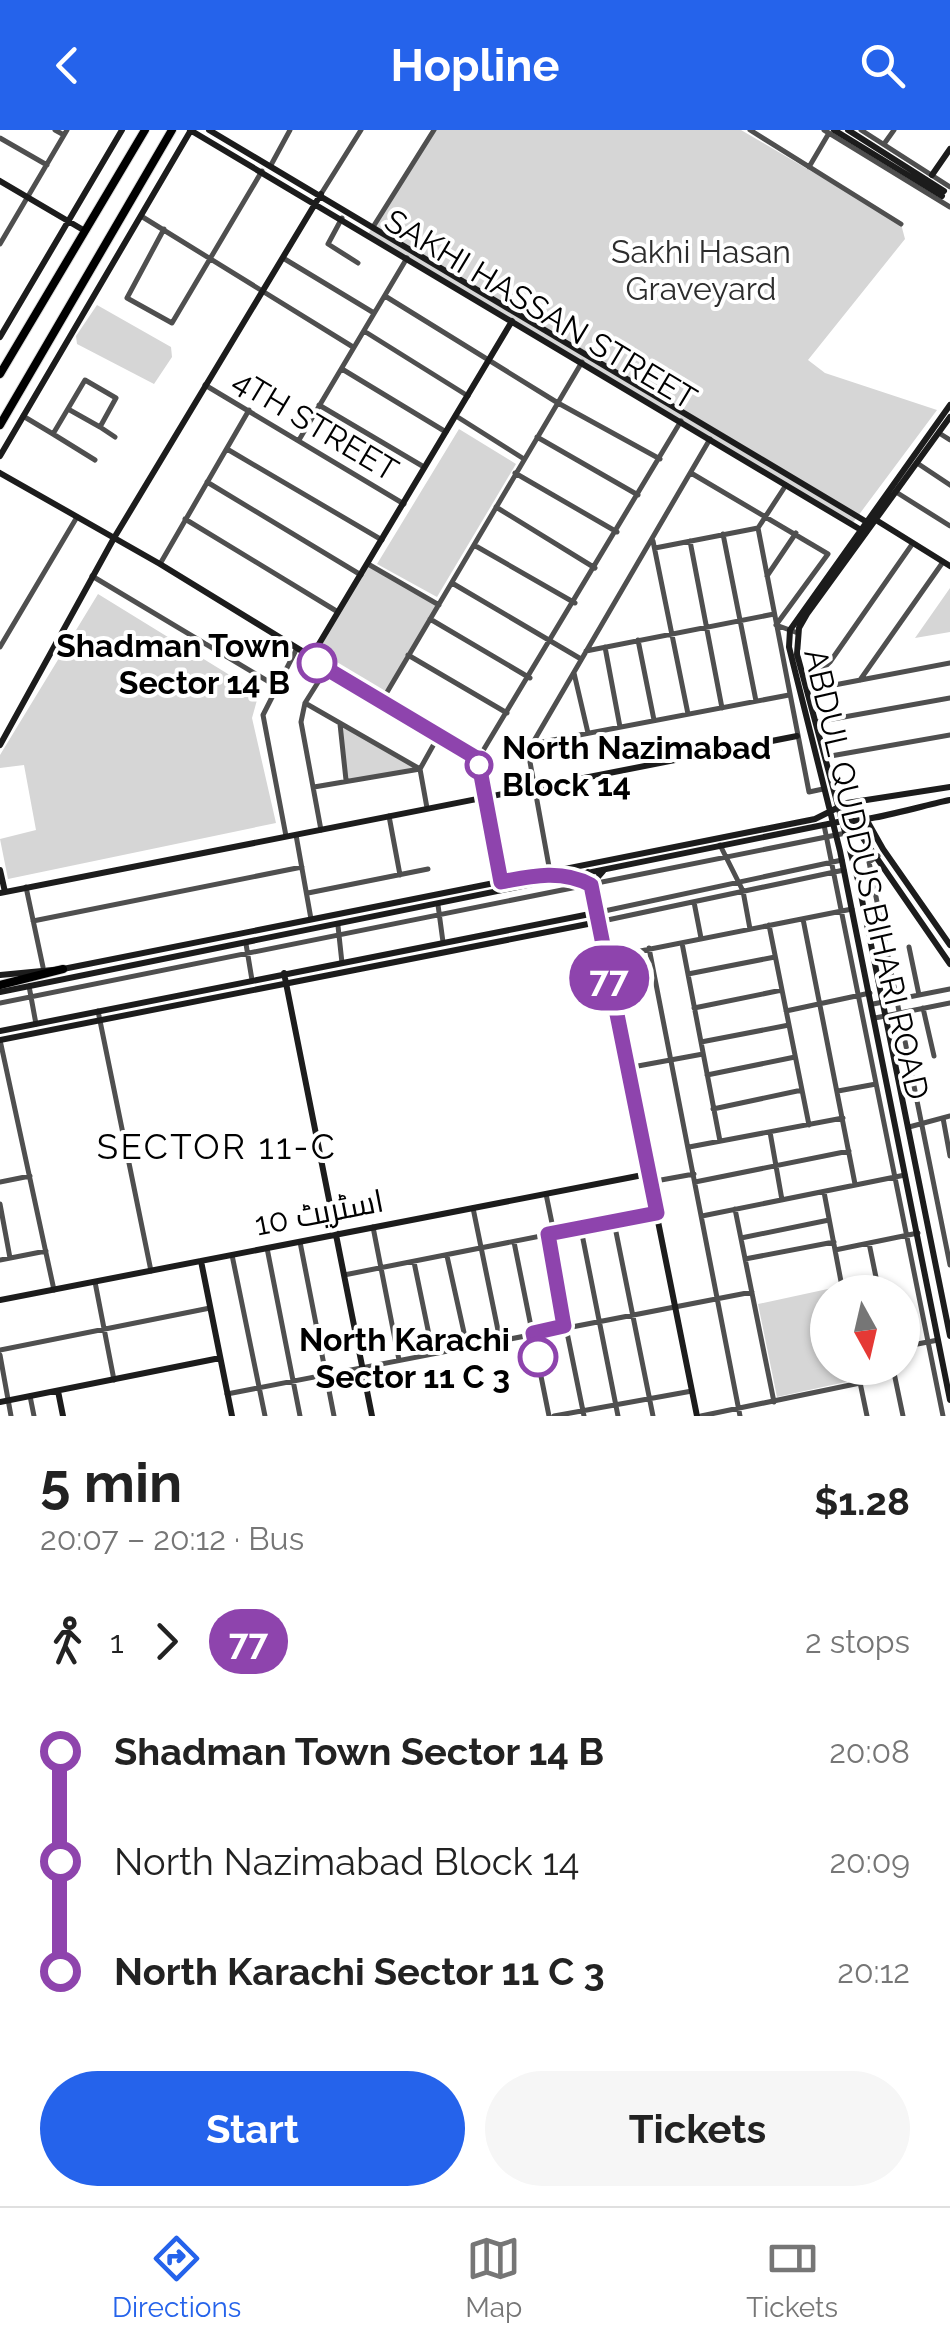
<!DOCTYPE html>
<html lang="en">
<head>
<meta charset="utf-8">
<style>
	body { margin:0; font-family:Raleway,Cairo,sans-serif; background:#f6f6f6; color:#222; height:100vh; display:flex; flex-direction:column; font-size:38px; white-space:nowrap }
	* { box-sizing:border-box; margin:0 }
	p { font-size:32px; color:#767676 }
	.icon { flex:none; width:55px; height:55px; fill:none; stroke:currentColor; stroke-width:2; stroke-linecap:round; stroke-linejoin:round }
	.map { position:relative; height:1286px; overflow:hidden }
	.side { display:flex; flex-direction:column; background:#fff; flex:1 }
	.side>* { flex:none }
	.badge { padding:0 20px; border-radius:32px; font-size:35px; line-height:65px }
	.needle { width:65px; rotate:172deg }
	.buttons { position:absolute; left:810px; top:1145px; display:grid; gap:20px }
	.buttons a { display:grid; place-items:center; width:110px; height:110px; border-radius:50%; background:#fff; box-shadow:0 2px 8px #0004; font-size:50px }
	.map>.badge { position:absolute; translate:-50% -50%; box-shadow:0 0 0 5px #fff }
	.legs { display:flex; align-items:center; gap:15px; height:110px; padding:0 40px; font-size:32px }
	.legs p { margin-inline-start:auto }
	.head { display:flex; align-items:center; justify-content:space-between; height:170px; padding:0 40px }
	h1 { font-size:55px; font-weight:700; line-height:75px }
	.primary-button { display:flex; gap:20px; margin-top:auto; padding:20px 40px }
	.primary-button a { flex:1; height:115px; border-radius:60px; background:#2563eb; color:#fff; font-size:40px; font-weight:700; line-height:115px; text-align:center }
	.primary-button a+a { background:#f6f6f6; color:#222 }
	ul { padding:0 40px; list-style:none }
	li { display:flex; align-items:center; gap:35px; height:110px; font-size:38px }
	li i { display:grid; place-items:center; width:15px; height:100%; margin:0 12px; background:currentColor }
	li i::after { content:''; width:25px; height:25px; margin:-12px; border:8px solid; border-radius:50%; background:#fff }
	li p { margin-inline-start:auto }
	li:first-child i { background:linear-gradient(#0000 50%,currentColor 0) }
	li:last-child i { background:linear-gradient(currentColor 50%,#0000 0) }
	header { display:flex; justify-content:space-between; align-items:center; height:130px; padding:0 40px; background:#2563eb; color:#fff; font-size:45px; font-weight:700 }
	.tabs { display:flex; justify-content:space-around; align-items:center; height:140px; border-top:2px solid #e0e0e0; background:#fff; font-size:28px; color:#767676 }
	.tabs a { display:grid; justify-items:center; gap:5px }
	.tabs .active { color:#2563eb }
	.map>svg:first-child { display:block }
	.green { fill:#d6d6d6 }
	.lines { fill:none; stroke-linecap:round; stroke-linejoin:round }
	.primary-casing { stroke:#dbdbdb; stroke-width:10 }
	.street { stroke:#4f4f4f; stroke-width:5 }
	.secondary { stroke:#1c1c1c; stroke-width:6 }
	.primary { stroke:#000; stroke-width:8 }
	.secondary-bridge { stroke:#1c1c1c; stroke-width:6 }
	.line-1-casing { stroke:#fff; stroke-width:22 }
	.line-1 { stroke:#8e44ad; stroke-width:15 }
	.stop-1-dot { fill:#fff; stroke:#8e44ad; stroke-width:5 }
	.labels { text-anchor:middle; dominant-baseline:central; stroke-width:8; stroke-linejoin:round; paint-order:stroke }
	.park-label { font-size:32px; fill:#2d2d2d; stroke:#fff }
	.street-label { font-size:32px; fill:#000; stroke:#fff }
	.stop-label { font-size:32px; font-weight:bold; fill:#000; stroke:#fff; text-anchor:end }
	.neighbourhood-label { font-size:35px; letter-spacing:2.5px; fill:#000; stroke:#fff }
</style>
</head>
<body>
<header><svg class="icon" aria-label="back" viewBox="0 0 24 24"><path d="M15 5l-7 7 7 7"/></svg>Hopline<svg class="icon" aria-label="search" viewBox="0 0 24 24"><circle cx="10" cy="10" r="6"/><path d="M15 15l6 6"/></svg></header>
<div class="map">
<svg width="950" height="1286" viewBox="0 0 950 1286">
	<rect width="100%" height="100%" fill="#fff"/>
	<path class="green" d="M434,0H741L901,94L905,109L808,230L825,243L937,280L852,394L368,104Z
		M97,175L171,217L172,227L154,254L77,214L76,206Z
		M459,299L516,334L437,467L377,434Z
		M368,434L439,475L383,569L310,529Z
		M950,458V502L915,508Z
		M98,464L259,563L252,588L276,693L8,749L0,709L36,700L24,635L0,638V625Z
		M340,594L420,639L346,650Z
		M837,1157L838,1162H828V1238H852L855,1250L777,1267L758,1174Z"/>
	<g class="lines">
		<g class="primary-casing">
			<path id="primary" d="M0,244L145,0
				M0,295L172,0
				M0,855L63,839"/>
		</g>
		<path class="street" d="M55,0L64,5
			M750,0L901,94
			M824,0L950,77
			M861,0L950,57
			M0,8L47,35
			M884,14L894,0
			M271,35L290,0
			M809,37L829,3
			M321,64L361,0
			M141,86L353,217
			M342,88L328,114L358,133
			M373,97L434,0
			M164,99L127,168L172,193L262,41
			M0,114L67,0
			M283,128L374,183
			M385,166L558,273L660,329
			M364,201L468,266
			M342,239L446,302
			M205,255L404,374
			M319,275L424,337
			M68,279L100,297
			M23,286L53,304L85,250L116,268L100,297L115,307
			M456,286L524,329
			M939,303L950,310
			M53,304L95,330
			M537,307L638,365
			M299,310L407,128
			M227,319L382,410
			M917,333L950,355
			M515,343L617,402
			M691,343L828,424L776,495L798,503
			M207,352L361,445
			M786,355L758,398L809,662L823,659
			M896,362L950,396
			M496,377L595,438
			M185,389L338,482
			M723,404L756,571
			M653,411L688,584
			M690,411L722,578
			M474,415L575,473
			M655,418L758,398
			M160,434L249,280
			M368,434L439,475
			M92,446L276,556
			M767,446L796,403
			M452,453L581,529
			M430,489L530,548
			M638,510L654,590
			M0,517L77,387
			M605,517L620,597
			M586,521L774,484
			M408,525L507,583
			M574,543L588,603
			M860,550L943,432
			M807,554L830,532L913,413
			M808,560L950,533
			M383,569L582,232
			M305,573L420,639L427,678
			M816,592L950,568
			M340,594L346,650
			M532,614L789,565
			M825,627L950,605
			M478,629L681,291
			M314,657L420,639L439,605
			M389,686L400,745
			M824,695L943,1286
			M321,700L301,592L305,573L327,538
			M296,705L311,789
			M286,706L263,585L296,520
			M720,715L743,761L750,799
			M878,726L869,732L950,1135
			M550,742L528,621L710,309
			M26,757L43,837
			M308,763L428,739
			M694,772L701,808
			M438,775L443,812
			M595,783L842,730
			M803,789L855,1054
			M33,791L302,737
			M598,792L844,740
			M769,795L809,995
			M338,796L342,833
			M682,813L720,1011
			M246,814L252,850
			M909,817L919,865
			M649,818L740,1286
			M605,828L852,779
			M688,844L775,827
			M29,856L36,894
			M0,873L846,703
			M873,874L950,859
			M694,878L782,860
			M923,878L934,926
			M98,881L151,1141
			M786,881L870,863
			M875,888L950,873
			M0,910L54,1160
			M701,912L789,895
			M627,938L703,924
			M707,945L795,927
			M838,961L876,954
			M713,979L802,960
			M943,988L950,1026
			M909,997L950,986
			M770,1002L782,1070
			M689,1017L843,988
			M0,1052L30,1046
			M650,1052L694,1044
			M695,1052L849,1021
			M824,1062L843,1162
			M546,1064L554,1103
			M0,1074L10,1128
			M473,1078L500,1210
			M735,1079L774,1272
			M702,1086L905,1045
			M614,1092L653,1286
			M373,1097L399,1230
			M581,1099L618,1286
			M547,1104L584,1286
			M741,1108L829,1090
			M300,1112L334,1286
			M514,1112L549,1286
			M869,1113L879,1162
			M267,1118L300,1286
			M835,1120L918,1103
			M232,1125L265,1286
			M447,1126L467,1216
			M745,1129L834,1112
			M0,1130L46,1121
			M414,1132L433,1224
			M344,1145L657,1083
			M95,1152L114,1250
			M902,1217L938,1210
			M0,1220L210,1178
			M0,1225L11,1286
			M857,1238L867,1286
			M893,1238L903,1286
			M227,1264L752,1162
			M30,1266L34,1286
			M554,1286L692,1261
			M701,1286L860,1253"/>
		<path class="secondary" d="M190,0L861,400
			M209,0L865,391
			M932,45L950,19
			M0,51L85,101
			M0,207L122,0
			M950,275L790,500L789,517L840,721L950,1270
			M950,287L807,484L799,498L797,524L858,750L950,1206
			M0,326L191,0
			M0,343L160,434L478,629L501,752
			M876,390L950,436
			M310,529L512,191
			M0,615L114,408L321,64
			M857,673L883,719L950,815
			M854,695L950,834
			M0,740L5,762
			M588,742L697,1286
			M570,747L591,755L604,740
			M0,763L797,606
			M284,843L372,1286
			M0,845L63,839L815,689L847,673L950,657
			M0,862L843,691C856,695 929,674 950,670
			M0,901L595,783
			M0,910L598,792
			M201,1131L232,1286
			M0,1170L648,1044
			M58,1261L63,1286
			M0,1272L220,1228"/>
		<use href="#primary" class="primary"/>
		<path class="secondary-bridge" d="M834,0L942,66
			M848,0L944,61"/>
	</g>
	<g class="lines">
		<g class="line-1-casing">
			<path id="line-1" d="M317,533L478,629L501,752C531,746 562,739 591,755L657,1083L548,1104L564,1196L533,1203L538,1227"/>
		</g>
		<use href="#line-1" class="line-1"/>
	</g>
	<g class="stop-1-dot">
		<circle cx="317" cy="533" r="18"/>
		<circle cx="479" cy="635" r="12"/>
		<circle cx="538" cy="1227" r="18"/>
	</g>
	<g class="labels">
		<g class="park-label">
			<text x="701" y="121">Sakhi Hasan<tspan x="701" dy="37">Graveyard</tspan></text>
		</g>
		<g class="street-label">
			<text transform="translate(541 179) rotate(31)">SAKHI HASSAN STREET</text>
			<text transform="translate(316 295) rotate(31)">4TH STREET</text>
			<text transform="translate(867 744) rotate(77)">ABDUL QUDDUS BIHARI ROAD</text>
			<text transform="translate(319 1082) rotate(-11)">اسٹریٹ 10</text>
		</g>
		<g class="stop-label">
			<text x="290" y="515">Shadman Town<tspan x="290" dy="37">Sector 14 B</tspan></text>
			<text x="502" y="617" text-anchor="start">North Nazimabad<tspan x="502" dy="37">Block 14</tspan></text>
			<text x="510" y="1209">North Karachi<tspan x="510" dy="37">Sector 11 C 3</tspan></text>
		</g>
		<g class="neighbourhood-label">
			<text x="217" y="1016">SECTOR 11-C</text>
		</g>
	</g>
</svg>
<div class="buttons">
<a><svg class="needle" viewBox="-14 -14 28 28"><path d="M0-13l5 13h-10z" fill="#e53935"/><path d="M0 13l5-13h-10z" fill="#767676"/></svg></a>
</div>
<b class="badge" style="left:609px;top:848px;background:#8e44ad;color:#fff">77</b>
</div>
<section class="side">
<div class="head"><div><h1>5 min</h1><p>20:07 – 20:12 · Bus</p></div><b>$1.28</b></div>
<div class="legs"><svg class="icon" aria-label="walk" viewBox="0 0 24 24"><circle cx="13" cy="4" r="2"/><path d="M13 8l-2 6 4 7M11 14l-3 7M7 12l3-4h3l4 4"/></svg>1<svg class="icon" aria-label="forward" viewBox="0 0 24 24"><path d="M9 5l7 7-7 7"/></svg><b class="badge" style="background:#8e44ad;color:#fff">77</b><p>2 stops</p></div>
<ul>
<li><i style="color:#8e44ad"></i><b>Shadman Town Sector 14 B</b><p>20:08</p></li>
<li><i style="color:#8e44ad"></i><span>North Nazimabad Block 14</span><p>20:09</p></li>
<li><i style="color:#8e44ad"></i><b>North Karachi Sector 11 C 3</b><p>20:12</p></li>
</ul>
<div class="primary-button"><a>Start</a><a>Tickets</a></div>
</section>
<nav class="tabs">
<a class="active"><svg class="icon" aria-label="directions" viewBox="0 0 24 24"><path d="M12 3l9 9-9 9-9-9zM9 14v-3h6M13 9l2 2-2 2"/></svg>Directions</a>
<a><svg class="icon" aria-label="map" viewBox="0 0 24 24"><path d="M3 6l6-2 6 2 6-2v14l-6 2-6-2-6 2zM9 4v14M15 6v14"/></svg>Map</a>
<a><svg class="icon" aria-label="tickets" viewBox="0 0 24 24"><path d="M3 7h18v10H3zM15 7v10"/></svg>Tickets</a>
</nav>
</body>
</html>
